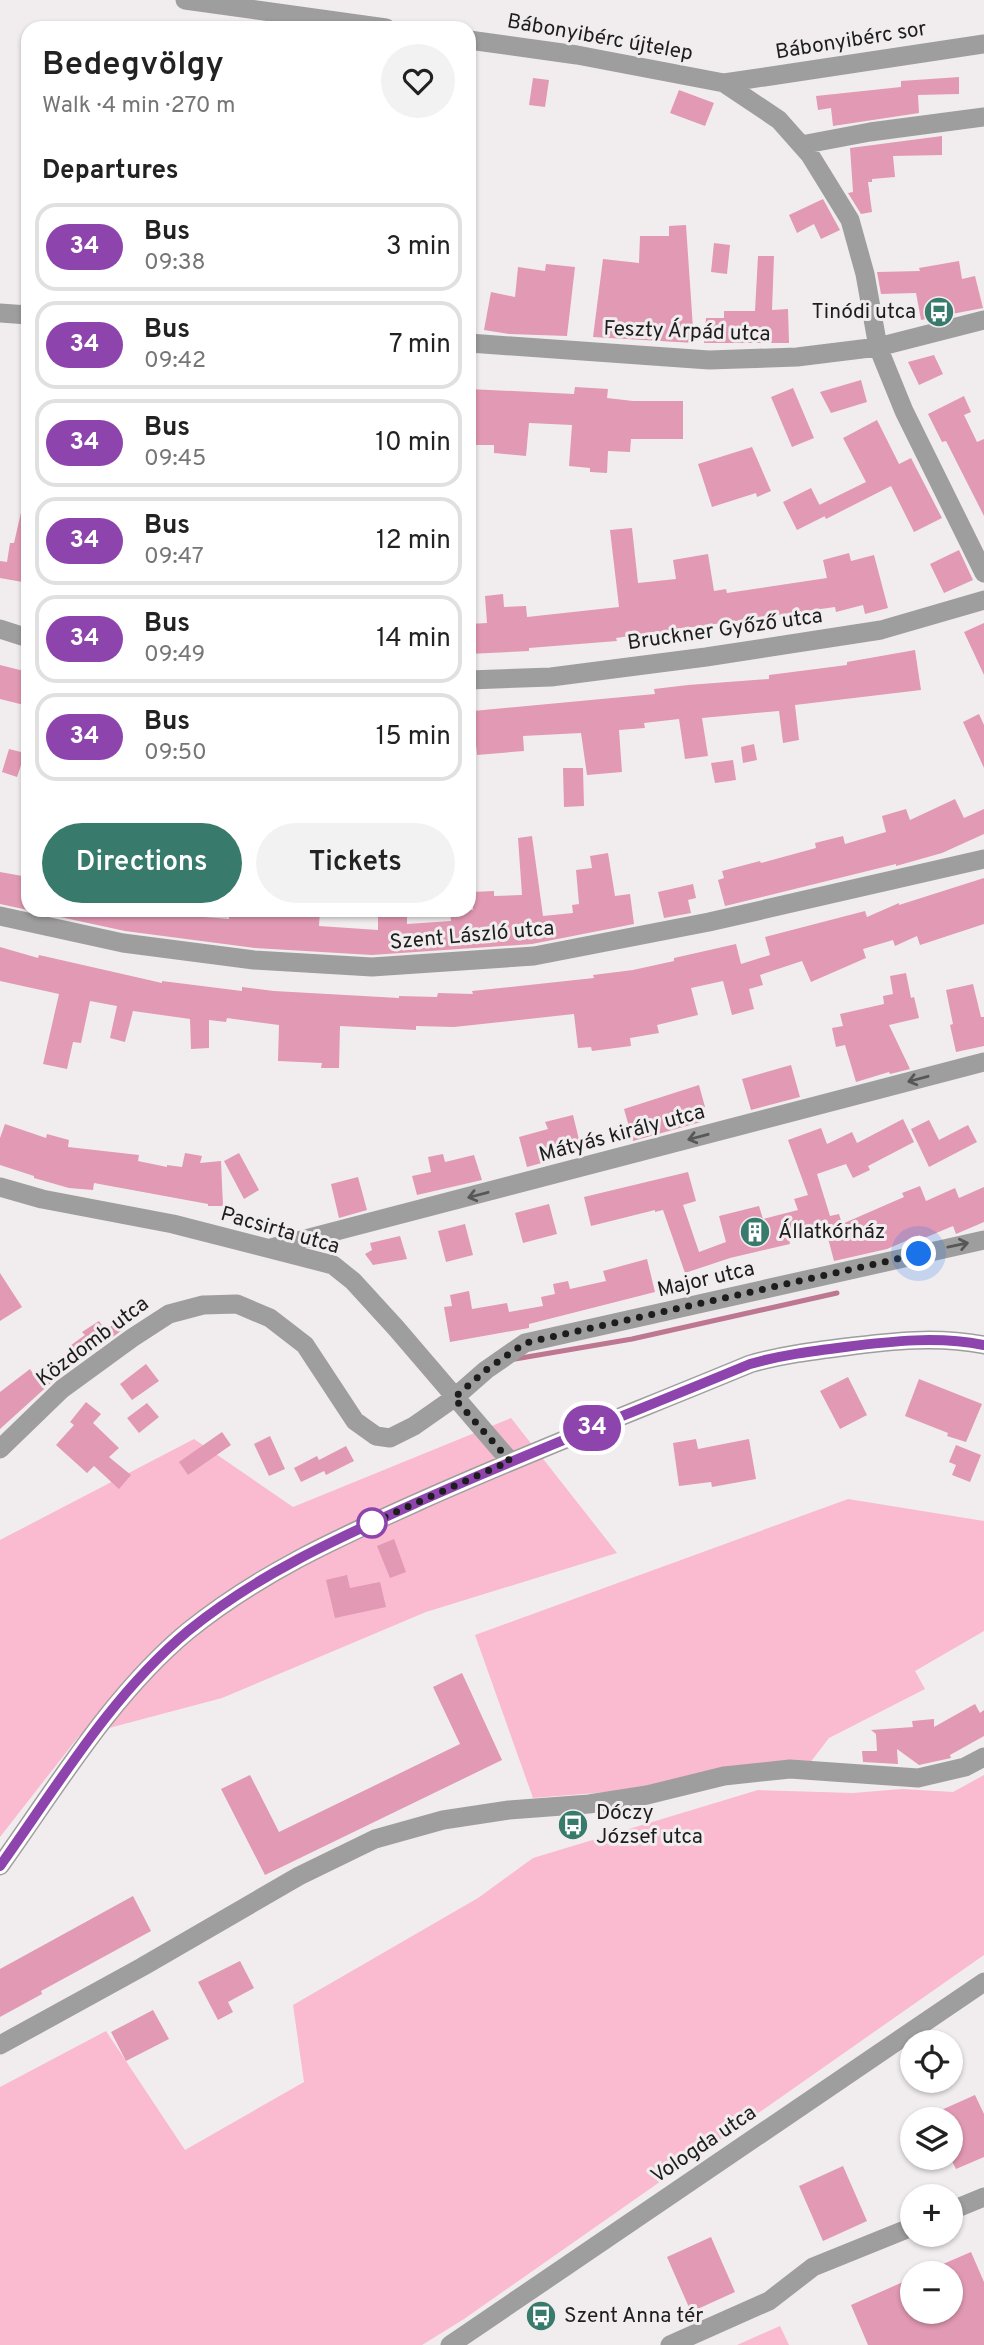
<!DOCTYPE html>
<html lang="en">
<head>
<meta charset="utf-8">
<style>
	body { margin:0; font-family:Overpass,sans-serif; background:#f2f2f2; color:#222; height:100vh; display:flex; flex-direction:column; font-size:26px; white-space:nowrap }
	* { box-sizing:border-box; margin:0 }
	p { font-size:23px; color:#767676 }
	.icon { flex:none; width:38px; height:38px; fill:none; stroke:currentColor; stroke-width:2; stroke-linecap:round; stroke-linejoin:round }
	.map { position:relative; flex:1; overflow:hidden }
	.side { position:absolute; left:21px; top:21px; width:455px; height:896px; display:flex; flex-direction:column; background:#fff; border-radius:21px; box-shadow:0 2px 5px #0004 }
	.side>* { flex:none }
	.badge { padding:0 14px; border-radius:23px; font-size:24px; line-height:46px }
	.controls { position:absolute; left:900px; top:2030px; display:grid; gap:14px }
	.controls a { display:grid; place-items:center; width:63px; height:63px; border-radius:50%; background:#fff; box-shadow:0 2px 5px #0004; font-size:35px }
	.you { position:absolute; width:35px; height:35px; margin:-18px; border:5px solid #fff; border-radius:50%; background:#1a73e8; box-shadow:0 0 0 10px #1a73e833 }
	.map>.badge { position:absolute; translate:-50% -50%; box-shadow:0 0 0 4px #fff }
	h2 { padding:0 21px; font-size:26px; line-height:63px }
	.round { display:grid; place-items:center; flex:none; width:74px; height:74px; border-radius:37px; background:#f2f2f2 }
	.headline { display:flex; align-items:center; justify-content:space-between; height:119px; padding:0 21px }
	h1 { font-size:33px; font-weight:600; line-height:52px }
	.primary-button { display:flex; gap:14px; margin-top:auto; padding:14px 21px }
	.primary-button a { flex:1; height:80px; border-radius:42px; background:#387a6b; color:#fff; font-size:28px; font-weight:600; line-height:80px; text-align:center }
	.primary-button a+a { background:#f2f2f2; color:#222 }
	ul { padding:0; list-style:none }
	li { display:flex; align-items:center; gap:21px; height:88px; margin:0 14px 10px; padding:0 7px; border:4px solid #e0e0e0; border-radius:21px }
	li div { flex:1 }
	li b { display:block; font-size:26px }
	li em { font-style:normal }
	li .badge { min-width:77px; font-weight:700; text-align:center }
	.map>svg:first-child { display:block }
	.green { fill:#fabad0 }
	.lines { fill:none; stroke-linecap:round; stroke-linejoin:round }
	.stream { stroke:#be7791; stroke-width:5 }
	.building { fill:#e299b3 }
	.minor { stroke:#9f9e9e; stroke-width:19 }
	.tertiary { stroke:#9f9e9e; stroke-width:19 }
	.oneway { stroke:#585757 }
	.line-casing { stroke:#fff; stroke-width:16 }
	.line { stroke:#8e44ad; stroke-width:10 }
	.walk { stroke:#1e1d1d; stroke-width:7; stroke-dasharray:0 12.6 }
	.stop-dot { fill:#fff; stroke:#8e44ad; stroke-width:3.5 }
	.labels { text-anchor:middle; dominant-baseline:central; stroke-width:6; stroke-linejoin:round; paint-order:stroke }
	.street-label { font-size:21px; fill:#1e1d1d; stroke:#f1edee }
	.poi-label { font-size:21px; fill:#1e1d1d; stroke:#f1edee; text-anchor:start }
</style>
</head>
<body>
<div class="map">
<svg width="984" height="2345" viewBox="0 0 984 2345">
	<rect width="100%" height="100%" fill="#f1edee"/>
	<path class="green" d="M511,1418L617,1553L426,1612L222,1698L79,1736L0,1837V1540L194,1439L293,1507Z
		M848,1499L984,1521V1631L915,1671L925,1689L829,1738L809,1764L645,1789L533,1798L475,1635Z
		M984,1775V1955L464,2319L422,2345H0V2087L106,2031L185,2150L304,2082L293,2005L478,1898L533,1858L758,1790L853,1793L902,1789L953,1792Z
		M780,2326L789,2345H737Z"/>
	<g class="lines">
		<path class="stream" d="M515,1359L632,1339L837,1293"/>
	</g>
	<path class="building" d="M959,77V94L918,95L919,113L833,126L831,108L818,110L816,96L901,87V81Z
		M533,78L549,80L545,107L529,105Z
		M679,90L714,103L705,126L670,113Z
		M942,136V155L893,156L895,177L872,179V182H868L872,212L861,214L848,193L853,192L850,148Z
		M823,199L840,230L821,239L814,224L797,233L789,215Z
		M686,225L694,343L593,337L603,259L639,263L640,236H669V226Z
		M714,243L730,245L727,274L711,272Z
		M758,256H774L772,310L788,309L789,343H704L706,318H724V311H755Z
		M959,261L962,279L975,276L983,308L921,320L916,293L881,294L877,272L920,271L919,268Z
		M546,264L575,267L567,336L509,334L484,330L491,292L515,297L518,267L545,271Z
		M934,355L943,374L919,385L908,362Z
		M861,380L867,402L831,413L820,392Z
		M575,387L608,389L607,398L633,401H683V439H631L630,452L608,451L607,473L590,472V468L569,466L572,425L529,423L526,456L494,453V445H469V389L574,394Z
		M793,388L814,438L792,447L771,397Z
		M964,396L971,412L964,415L977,442L984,439V516L946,441L942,442L928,414Z
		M877,420L899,464L911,458L942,518L914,532L891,486L826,519L819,505L866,482L843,438Z
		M752,447L771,491L757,497L756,493L712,507L698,464Z
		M811,488L825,516L797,530L783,502Z
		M22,508H28V583L0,578V561L7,562L10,543H14Z
		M632,528L638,583L676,579L673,560L708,554L714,591L726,589L727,593L827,578L823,560L849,553L851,561L874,555L888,608L865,614L863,605L836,612L835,607L616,638L617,641L529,648V651L469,654V624L487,623L485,596L503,594L504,607L526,606L527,617L619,607L610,530Z
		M959,550L973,580L944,593L930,564Z
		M984,623V675L964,632Z
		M915,650L921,690L795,705L799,740L783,743L779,711L702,718L708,756L685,759L679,719L644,723L645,728L619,730L622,772L587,775L581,733L523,736L524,751L477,755L473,711L655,694L654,689L688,685L769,679V675L847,665V662Z
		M0,665L28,672V706L0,699Z
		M979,714L984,725V768L963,722Z
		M754,744L757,760L743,763L741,747Z
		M9,749L25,753L17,777L2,772Z
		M733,760L736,780L715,783L711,763Z
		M563,768H583L584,806L564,807Z
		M955,799L964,818L984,809V834L942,853L896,866V864L725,906L718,880L724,878L722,871L760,861L761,863L816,848L815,843L843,836L845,844L886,832L882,816L906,809L910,820Z
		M532,836L543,916L573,913L572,905L579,904L576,870L592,868L590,856L608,853L615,896L630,894L634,924L532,944L372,955L255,948L125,931L37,912L155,910L179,912V915L229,919V910H320L319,926L378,930V910H407V924L451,921L450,910H473L472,892L494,891V896L522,895L518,838Z
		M0,872L28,877V910L0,904Z
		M984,878V924L920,945L917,936L895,946L893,940L863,949L866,958L811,982L802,961L760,975L763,985L749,989L754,1009L732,1015L723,981L691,988L698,1015L657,1025L659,1033L630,1038L631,1046L592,1051L591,1047L578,1048L574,1014L454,1027L416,1026V1030L340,1026L339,1068H321L322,1063L278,1061L279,1025L227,1018L226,1022L209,1020V1048L191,1049L190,1019L133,1011L125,1042L110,1038L117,1006L90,1001L81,1043L73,1042L67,1069L43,1064L59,994L0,981V947L38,958L39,955L162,983V981L242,991V987L274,991L399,998V996L437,997L438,993L473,994L472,991L594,978L593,975L633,970L674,961V958L736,944L741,964L770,955L765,937L865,911L867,917L899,903V905Z
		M693,884L696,898L688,900L691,913L664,918L658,892Z
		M906,973L911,998L914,997L919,1018L889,1025L910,1069L890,1074L889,1072L856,1082L845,1045L836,1047L832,1028L843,1026L840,1014L884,1004L883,996L893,994L890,976Z
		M973,984L981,1017H984V1046L956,1052L950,1025L953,1024L946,990Z
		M791,1065L800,1097L751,1110L742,1079Z
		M699,1085L705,1107L697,1109L701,1122L633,1141L624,1109Z
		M573,1115L582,1152L527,1167L519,1137L548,1129L545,1122Z
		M903,1119L914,1142L868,1166L870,1170L853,1178L846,1164L817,1174L830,1216L839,1214L842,1224L904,1197L902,1193L920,1186L926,1201L955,1188L959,1198L984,1187V1222L956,1234L953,1226L922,1239L920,1235L887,1249L834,1261L824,1223L788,1234L790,1244L730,1258L685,1273L663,1210L655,1212V1210L591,1226L584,1197L688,1172L696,1201L683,1205L699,1252L726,1242L719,1216L759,1206L763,1219L798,1210L794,1199L808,1195L788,1140L821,1128L827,1144L852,1132L857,1143Z
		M929,1120L939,1140L968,1125L977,1142L929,1167L911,1129Z
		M5,1124L46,1138L47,1134L69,1140L68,1147L139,1155L138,1161L167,1167V1165L182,1167L185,1153L202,1156L200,1163L221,1161L223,1206H208V1204L94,1183L93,1190L69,1188L34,1178V1176L0,1165V1138Z
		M239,1153L259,1190L244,1199L224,1161Z
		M443,1154L445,1162L474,1155L482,1180L417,1195L412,1176L431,1172L428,1157Z
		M358,1177L367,1210L339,1218L331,1184Z
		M549,1204L557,1234L523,1243L515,1213Z
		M465,1224L473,1255L446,1262L438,1231Z
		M400,1236L407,1259L373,1265L365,1254L372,1250L370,1243Z
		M647,1259L655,1292L529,1324V1328L450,1342L444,1307L452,1306L450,1295L469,1291L472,1309L507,1303L509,1312L543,1306L541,1297L555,1294L553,1284L568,1281L570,1289L606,1281L603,1271Z
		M0,1273L22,1307L0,1321Z
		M99,1321L105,1330L116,1323L121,1331L77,1363L67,1348L85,1335L82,1332Z
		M146,1364L159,1381L132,1400L120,1384Z
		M30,1369L36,1378L46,1372L53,1381L0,1429V1392Z
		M848,1377L867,1415L840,1429L820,1391Z
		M919,1379L982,1404L966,1442L947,1436L948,1433L905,1416Z
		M86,1402L101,1414L93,1423L119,1448L109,1457L131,1475L119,1489L94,1466L87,1473L56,1445L74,1425L70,1422Z
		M147,1403L159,1417L139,1433L127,1418Z
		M222,1432L231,1445L188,1475L179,1462Z
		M270,1436L285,1469L269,1476L254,1444Z
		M696,1439L698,1449L749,1439L756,1479L712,1487L711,1482L679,1486L673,1443Z
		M956,1445L981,1455L970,1482L952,1475L956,1465L949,1462Z
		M346,1446L354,1461L326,1475L324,1471L301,1482L294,1468L317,1456L319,1460Z
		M394,1539L406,1572L390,1578L377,1546Z
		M347,1575L350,1588L380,1582L386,1607L335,1618L326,1580Z
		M462,1673L502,1760L265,1875L221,1789L250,1775L279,1832L460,1744L433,1687Z
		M975,1704L980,1713L984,1710V1736L950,1755L951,1758L919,1765L897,1749L898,1764L863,1762L862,1751H877L876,1734L871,1730L913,1727L912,1721L934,1719V1727Z
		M133,1896L151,1931L41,1991L42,1994L0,2017V1969Z
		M240,1961L254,1988L228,2002L233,2012L218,2020L198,1982Z
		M153,2010L169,2039L126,2061L111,2032Z
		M975,2095L984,2114V2157L956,2169L950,2157V2119H921Z
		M843,2166L867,2221L823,2241L799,2186Z
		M711,2237L735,2292L691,2312L667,2257Z
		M971,2252L984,2282V2345H868L851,2305L912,2278V2312H950V2273H922Z"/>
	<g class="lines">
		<path class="minor" d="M185,0L386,28
			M469,40L577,55L724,83L984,44
			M724,83L779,120L810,155L850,220L865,274L878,347L904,411L984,573
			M801,145L870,132L984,117
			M0,313L28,315
			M469,343L709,360L797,357L878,347L984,320
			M0,629L28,638
			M469,680L551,677L706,657L881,630L984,600
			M0,916L123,943L254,960L372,967L534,956L709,922L984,859
			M0,1187L42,1199L173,1224L333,1265L353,1281L396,1328L510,1461
			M271,1248L984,1062
			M0,1449L62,1389L132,1338L169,1314L203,1305L237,1304L270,1318L305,1345L355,1421L376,1436L390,1438L414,1426L454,1398L486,1370L525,1343L984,1240
			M0,1866C57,1786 112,1694 188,1631C259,1574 335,1539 418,1502C527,1453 639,1410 750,1364C781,1355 813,1351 845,1347C892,1341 937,1336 984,1345
			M0,2045L142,1967L299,1876L375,1839L443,1820L509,1810L589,1804L647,1795L724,1776L790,1769L918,1778L965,1767L984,1757
			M950,2211L984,2197
			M670,2345L769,2301L813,2267L912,2227"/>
		<path class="tertiary" d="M450,2345L984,1982"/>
	</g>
	<defs><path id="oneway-shaft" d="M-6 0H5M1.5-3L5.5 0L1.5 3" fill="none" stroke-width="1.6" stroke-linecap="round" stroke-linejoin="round" transform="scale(1.75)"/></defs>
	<g class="oneway">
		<use href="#oneway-shaft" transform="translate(918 1079) rotate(165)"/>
		<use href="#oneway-shaft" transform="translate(698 1137) rotate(165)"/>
		<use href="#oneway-shaft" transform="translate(478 1195) rotate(165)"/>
		<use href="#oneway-shaft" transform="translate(958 1245) rotate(-12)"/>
	</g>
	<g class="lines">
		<g class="line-casing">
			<path id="line" d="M0,1866C58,1785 111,1695 188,1631C258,1574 336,1539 418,1502C527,1453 639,1410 750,1364C781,1355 813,1351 845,1347C892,1341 938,1336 984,1345"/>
		</g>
		<use href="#line" class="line"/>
		<path class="walk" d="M372,1523L367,1525L510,1461L454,1398L486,1370L525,1343L919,1254"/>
	</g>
	<defs>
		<g id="bus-disc" transform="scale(1.575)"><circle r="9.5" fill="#387a6b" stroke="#f1edee"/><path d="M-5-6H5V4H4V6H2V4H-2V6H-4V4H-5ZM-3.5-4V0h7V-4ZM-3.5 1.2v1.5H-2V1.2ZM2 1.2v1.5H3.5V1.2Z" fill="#fff"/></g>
		<g id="building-disc" transform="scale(1.575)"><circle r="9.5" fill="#387a6b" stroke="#f1edee"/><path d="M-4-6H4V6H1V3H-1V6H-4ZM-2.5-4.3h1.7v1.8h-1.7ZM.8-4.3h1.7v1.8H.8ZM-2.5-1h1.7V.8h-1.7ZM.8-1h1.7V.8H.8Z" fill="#fff"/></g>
	</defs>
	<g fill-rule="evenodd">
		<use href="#bus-disc" x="939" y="312"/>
		<use href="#building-disc" x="755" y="1232"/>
		<use href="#bus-disc" x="573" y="1825"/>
		<use href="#bus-disc" x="541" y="2316"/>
	</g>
	<circle class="stop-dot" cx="372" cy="1523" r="14"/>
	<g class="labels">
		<g class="street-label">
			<text transform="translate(600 38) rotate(10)">Bábonyibérc újtelep</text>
			<text transform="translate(851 41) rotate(-9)">Bábonyibérc sor</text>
			<text transform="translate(687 332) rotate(2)">Feszty Árpád utca</text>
			<text transform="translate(725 630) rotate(-8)">Bruckner Győző utca</text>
			<text transform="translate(472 936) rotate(-5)">Szent László utca</text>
			<text transform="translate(622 1134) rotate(-15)">Mátyás király utca</text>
			<text transform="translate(280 1231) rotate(16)">Pacsirta utca</text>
			<text transform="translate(706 1280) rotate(-13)">Major utca</text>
			<text transform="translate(93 1342) rotate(-37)">Közdomb utca</text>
			<text transform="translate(704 2145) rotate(-34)">Vologda utca</text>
		</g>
		<g class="poi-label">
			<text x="916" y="312" text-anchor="end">Tinódi utca</text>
			<text x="778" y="1232">Állatkórház</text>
			<text x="596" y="1813">Dóczy<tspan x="596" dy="24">József utca</tspan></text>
			<text x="564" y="2316">Szent Anna tér</text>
		</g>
	</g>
</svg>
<div class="controls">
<a><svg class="icon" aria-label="locate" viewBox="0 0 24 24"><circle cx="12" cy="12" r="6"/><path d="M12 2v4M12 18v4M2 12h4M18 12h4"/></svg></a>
<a><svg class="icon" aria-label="layers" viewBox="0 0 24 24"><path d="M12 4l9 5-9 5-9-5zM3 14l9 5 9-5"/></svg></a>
<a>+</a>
<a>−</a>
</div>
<div class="you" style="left:919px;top:1254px"></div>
<b class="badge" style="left:592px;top:1428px;background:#8e44ad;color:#fff">34</b>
<section class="side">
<div class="headline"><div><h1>Bedegvölgy</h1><p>Walk · 4 min · 270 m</p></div><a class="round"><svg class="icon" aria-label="heart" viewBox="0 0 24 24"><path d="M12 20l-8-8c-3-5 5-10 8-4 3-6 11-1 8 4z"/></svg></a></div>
<h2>Departures</h2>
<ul>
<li><span class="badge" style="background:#8e44ad;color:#fff">34</span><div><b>Bus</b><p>09:38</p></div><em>3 min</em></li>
<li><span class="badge" style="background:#8e44ad;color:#fff">34</span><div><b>Bus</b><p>09:42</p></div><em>7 min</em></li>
<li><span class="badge" style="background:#8e44ad;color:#fff">34</span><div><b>Bus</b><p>09:45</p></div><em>10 min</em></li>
<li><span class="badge" style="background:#8e44ad;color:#fff">34</span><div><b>Bus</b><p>09:47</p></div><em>12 min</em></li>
<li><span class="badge" style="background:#8e44ad;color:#fff">34</span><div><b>Bus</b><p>09:49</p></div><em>14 min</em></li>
<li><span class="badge" style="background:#8e44ad;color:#fff">34</span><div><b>Bus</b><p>09:50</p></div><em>15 min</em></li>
</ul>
<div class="primary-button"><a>Directions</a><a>Tickets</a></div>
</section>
</div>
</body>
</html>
